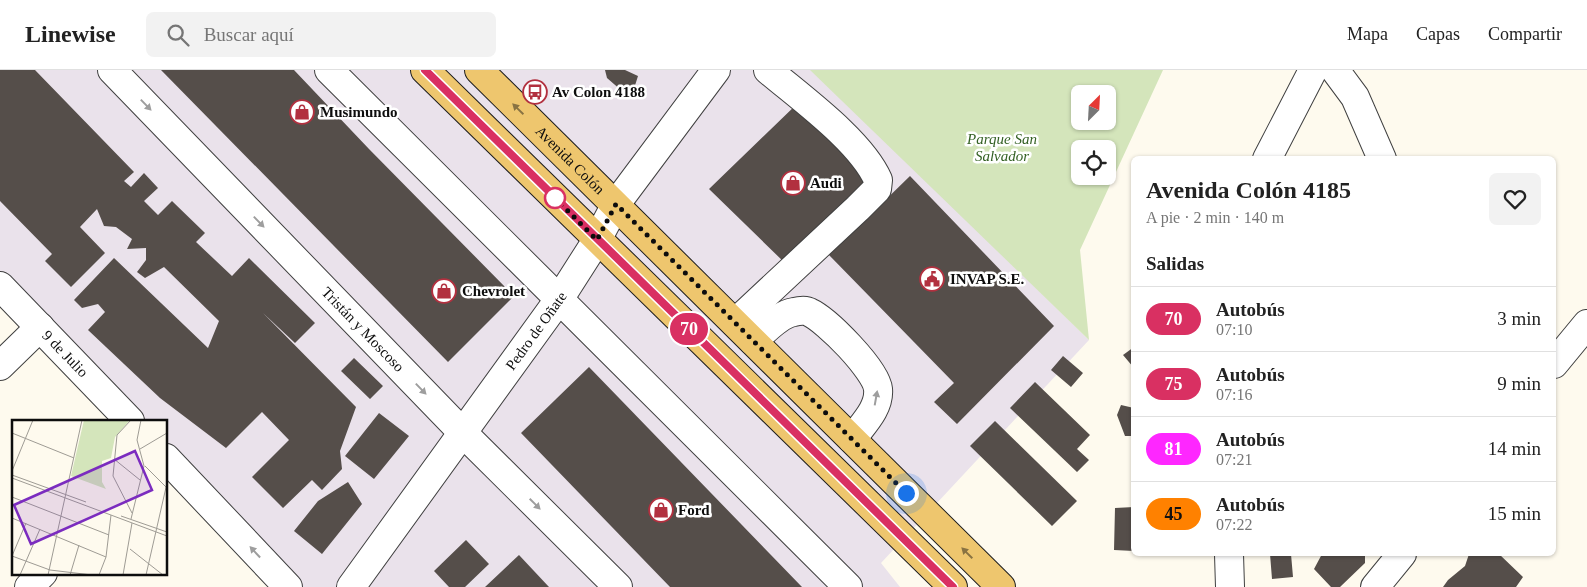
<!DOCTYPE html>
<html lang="es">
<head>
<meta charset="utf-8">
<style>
	body { margin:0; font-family:"Times New Roman",serif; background:#f2f2f2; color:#222; height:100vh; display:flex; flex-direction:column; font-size:19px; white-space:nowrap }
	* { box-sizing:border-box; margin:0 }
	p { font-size:16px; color:#767676 }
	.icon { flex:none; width:28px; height:28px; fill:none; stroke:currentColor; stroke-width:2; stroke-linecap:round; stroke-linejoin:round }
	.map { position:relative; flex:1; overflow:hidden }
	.panel { position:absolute; left:1131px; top:86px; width:425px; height:400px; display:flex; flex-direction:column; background:#fff; border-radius:8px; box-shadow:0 1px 4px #0004 }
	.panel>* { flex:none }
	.badge { padding:0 10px; border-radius:16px; font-size:18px; line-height:32px }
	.needle { width:32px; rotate:24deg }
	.tools { position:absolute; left:1071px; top:15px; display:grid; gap:10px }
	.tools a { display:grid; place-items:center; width:45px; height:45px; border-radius:8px; background:#fff; box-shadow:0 1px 4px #0004; font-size:25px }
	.you { position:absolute; width:25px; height:25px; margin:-12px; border:4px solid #fff; border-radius:50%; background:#1a73e8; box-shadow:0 0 0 8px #1a73e833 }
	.map>.badge { position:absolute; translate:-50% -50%; box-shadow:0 0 0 2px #fff }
	h2 { padding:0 15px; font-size:19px; line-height:45px }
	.round { display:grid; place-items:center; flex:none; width:52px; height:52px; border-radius:8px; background:#f2f2f2 }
	.overview { display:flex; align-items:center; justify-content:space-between; height:85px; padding:0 15px }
	h1 { font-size:24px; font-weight:600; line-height:38px }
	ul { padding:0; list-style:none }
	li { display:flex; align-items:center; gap:15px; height:65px; padding:0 15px; border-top:1px solid #e0e0e0 }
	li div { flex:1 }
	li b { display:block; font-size:19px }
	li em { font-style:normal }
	li .badge { min-width:55px; font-weight:700; text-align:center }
	header { display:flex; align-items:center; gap:30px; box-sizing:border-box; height:70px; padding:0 25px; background:#fff; border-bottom:1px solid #e0e0e0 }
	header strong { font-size:24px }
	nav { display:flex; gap:28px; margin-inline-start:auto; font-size:18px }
	.search { width:350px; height:45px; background:#f2f2f2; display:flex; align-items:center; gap:12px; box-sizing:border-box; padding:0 18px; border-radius:8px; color:#767676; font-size:19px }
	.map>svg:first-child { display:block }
	.industrial { fill:#eae2eb }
	.green { fill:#d4e5bb; fill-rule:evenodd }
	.building { fill:#554e4a }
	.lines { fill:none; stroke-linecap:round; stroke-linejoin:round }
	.minor-casing { stroke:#404040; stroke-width:30 }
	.major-casing { stroke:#1e1e1e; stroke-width:30 }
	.minor { stroke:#fff; stroke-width:28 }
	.major { stroke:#eec66e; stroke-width:28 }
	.oneway { fill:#9e9e9e }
	.oneway2 { fill:#897342 }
	.line-casing { stroke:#fff; stroke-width:11 }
	.line { stroke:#d93062; stroke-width:8 }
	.walk { stroke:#0d0d0d; stroke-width:5; stroke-dasharray:0 9 }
	.stop-dot { fill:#fff; stroke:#d93062; stroke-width:2.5 }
	.labels { text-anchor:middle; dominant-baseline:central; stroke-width:5; stroke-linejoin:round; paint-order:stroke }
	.poi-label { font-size:15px; font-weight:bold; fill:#0d0d0d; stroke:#fff; text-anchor:start }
	.park-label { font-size:15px; font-style:italic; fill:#336023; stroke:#fff }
	.street-label { font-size:15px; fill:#0d0d0d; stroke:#fff }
	.inset-road { fill:none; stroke:#9e9b94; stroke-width:1 }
	.view { fill:#7b2cbf; fill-opacity:0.15; stroke:#7b2cbf; stroke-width:2.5 }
	.inset-edge { fill:none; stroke:#0d0d0d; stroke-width:2.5 }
</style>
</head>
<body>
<header>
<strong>Linewise</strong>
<div class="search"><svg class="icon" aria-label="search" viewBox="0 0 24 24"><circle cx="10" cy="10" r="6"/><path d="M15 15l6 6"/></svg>Buscar aquí</div>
<nav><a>Mapa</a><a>Capas</a><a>Compartir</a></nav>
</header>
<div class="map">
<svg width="1587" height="517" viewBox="0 0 1587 517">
	<rect width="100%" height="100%" fill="#fefaee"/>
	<path class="industrial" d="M0,0H814L1089,270L881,493L900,517H287L166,392V351H126L0,220Z"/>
	<path class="green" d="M810,0H1163L1080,180L1089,270ZM1080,24H1108V51H1080ZM1080,79H1108V106H1080Z"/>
	<path class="building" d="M0,0H35L134,102L124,111L131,117L144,103L158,118L144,131L158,145L172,131L205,163L196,172L232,206L249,188L315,253L295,273L263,243L356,337L340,381L342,399L322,420L312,410L283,438L252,407L289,370L262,342L226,378L160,328L88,260L105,242L98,234L82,238L74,230L114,188L208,278L219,251L164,197L145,208L137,202L146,190V178L127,179L132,169L116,157L104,156L97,139L80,157L105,183L71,217L45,191L52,184L0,131Z
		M161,0H294L369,79L514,226L448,292Z
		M605,0H625L638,6L632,25L622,21L607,8Z
		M799,32L876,107L788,196L709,119Z
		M910,106L1054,256L957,354L934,332L954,313L829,185Z
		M1134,277V298L1123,285Z
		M1063,286L1083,303L1071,317L1051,300Z
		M354,288L383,316L370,329L341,301Z
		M589,297L802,517H670L521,363Z
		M1035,312L1090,365L1077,379L1089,390L1077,402L1010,338Z
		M1121,335L1134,338V366H1125L1117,345Z
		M379,343L409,366L374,409L345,386Z
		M995,351L1077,431L1052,456L970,376Z
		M348,412L362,434L322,484L294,461L318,431Z
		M1134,437V481L1114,480L1115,438Z
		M466,470L489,494L465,517H449L434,501Z
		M1270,484H1291L1293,507L1272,509Z
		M1322,484H1365V493L1340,517H1331L1314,499Z
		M1469,484H1499L1523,507L1516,517H1443L1448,510L1465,496Z
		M519,485L549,517H485Z"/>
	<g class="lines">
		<g class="minor-casing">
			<g id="minor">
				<path id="s1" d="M112,0L463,363L618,517"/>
				<path d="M329,0L848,517"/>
				<path d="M1335,0L1355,27L1382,89"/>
				<path d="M1267,89L1313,0"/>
				<path id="s2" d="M0,216L130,351"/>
				<path d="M735,253L858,138L877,119L878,110C861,71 801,28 768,0"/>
				<path d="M753,271C765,261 779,244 794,242C798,241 806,240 809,242C827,250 876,300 878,319C880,338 863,354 852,369"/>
				<path d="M1554,294L1587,254"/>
				<path d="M0,296L40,257"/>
				<path d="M166,388L288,517"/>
				<path d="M1229,484L1230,517"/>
				<path d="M29,517L43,503"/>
				<path id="s3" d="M351,517L560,228L597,170L616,134L716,0"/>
				<path d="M1375,517L1402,484"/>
			</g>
		</g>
		<g class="major-casing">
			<g id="major">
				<path d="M425,0L953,517"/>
				<path id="s4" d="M479,0L1001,517"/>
			</g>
		</g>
		<use href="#minor" class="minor"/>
		<use href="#major" class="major"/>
	</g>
	<defs><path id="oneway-solid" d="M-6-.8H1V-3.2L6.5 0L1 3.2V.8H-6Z" transform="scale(1.25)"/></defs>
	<g class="oneway">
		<use href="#oneway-solid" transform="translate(146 35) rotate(46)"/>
		<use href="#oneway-solid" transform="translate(259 152) rotate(46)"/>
		<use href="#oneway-solid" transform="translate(421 319) rotate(46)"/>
		<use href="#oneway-solid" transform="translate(876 328) rotate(-80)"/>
		<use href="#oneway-solid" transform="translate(535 434) rotate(45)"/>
		<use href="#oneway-solid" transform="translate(255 482) rotate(-133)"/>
	</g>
	<g class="oneway2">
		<use href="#oneway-solid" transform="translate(518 39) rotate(-136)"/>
		<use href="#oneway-solid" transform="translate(967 483) rotate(-135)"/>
	</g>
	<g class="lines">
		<g class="line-casing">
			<path id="line" d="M425,0L953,517"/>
		</g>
		<use href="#line" class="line"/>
		<path class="walk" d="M555,128L597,170L616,134L906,423"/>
	</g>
	<defs>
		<g id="bus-ring" transform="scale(1.25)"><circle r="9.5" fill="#fff" stroke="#b2303f" stroke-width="1.5"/><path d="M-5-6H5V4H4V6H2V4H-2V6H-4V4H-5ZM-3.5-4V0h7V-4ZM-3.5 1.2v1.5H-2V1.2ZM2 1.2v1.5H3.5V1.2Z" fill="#b2303f"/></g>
		<g id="shop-ring" transform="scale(1.25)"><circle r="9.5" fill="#fff" stroke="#b2303f" stroke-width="1.5"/><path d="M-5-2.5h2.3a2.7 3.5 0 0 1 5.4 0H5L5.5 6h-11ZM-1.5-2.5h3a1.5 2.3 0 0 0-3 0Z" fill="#b2303f"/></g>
		<g id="civic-ring" transform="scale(1.25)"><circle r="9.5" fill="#fff" stroke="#b2303f" stroke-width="1.5"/><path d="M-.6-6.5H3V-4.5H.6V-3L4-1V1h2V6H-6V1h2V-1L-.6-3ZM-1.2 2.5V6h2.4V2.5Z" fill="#b2303f"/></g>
	</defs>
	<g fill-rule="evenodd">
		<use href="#bus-ring" x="535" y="22"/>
		<use href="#shop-ring" x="302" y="42"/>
		<use href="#shop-ring" x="793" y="113"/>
		<use href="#civic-ring" x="932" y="209"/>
		<use href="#shop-ring" x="444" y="221"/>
		<use href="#shop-ring" x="661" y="440"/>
	</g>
	<circle class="stop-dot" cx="555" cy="128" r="10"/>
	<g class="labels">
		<g class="poi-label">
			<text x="552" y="22">Av Colon 4188</text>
			<text x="320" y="42">Musimundo</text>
			<text x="810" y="113">Audi</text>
			<text x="950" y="209">INVAP S.E.</text>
			<text x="462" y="221">Chevrolet</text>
			<text x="678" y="440">Ford</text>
		</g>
		<g class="park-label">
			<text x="1002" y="69">Parque San<tspan x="1002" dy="17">Salvador</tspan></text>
		</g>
		<g class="street-label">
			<text stroke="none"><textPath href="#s4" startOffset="128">Avenida Colón</textPath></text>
			<text stroke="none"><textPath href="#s1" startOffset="361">Tristán y Moscoso</textPath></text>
			<text stroke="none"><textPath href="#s3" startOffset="316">Pedro de Oñate</textPath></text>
			<text stroke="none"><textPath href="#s2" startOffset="94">9 de Julio</textPath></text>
		</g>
	</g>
	<g transform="translate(12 350)">
		<rect width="155" height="155" fill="#fefaee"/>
		<path d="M72,0H118L103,17L99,38L90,41V62L94,69L59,56Z" fill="#d4e5bb"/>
		<path class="inset-road" d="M119,0L105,15L101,56L120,93M0,13L62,38M128,29L155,13M102,39L128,60M133,46L155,68M0,51L21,0M0,55L74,82M0,58L155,116M0,77L97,115M109,96L155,112M0,98L94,137M119,99L132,46L125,20L129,0M118,129L151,155M0,136L38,150L80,155M0,136L14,103M8,155L28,109M36,155L70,0M58,155L67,125M87,155L94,137L99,95M111,155L120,103M134,155L155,63"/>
		<path class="view" d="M123,31L140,70L19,124L2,85Z"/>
		<rect width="155" height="155" class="inset-edge"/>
	</g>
</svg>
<div class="tools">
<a><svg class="needle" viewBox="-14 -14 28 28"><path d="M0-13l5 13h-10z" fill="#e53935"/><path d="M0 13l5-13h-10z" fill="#767676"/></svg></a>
<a><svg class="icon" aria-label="locate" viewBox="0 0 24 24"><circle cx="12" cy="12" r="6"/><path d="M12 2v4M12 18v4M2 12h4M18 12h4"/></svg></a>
</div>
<div class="you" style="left:906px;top:423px"></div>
<b class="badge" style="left:689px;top:259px;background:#d93062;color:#fff">70</b>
<section class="panel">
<div class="overview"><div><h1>Avenida Colón 4185</h1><p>A pie · 2 min · 140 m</p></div><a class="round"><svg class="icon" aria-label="heart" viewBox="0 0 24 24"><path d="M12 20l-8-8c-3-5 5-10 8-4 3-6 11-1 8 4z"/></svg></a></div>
<h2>Salidas</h2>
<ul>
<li><span class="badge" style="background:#d93062;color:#fff">70</span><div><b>Autobús</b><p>07:10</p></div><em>3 min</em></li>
<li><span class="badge" style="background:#d93062;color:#fff">75</span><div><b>Autobús</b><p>07:16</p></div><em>9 min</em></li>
<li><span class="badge" style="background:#fe27ff;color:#fff">81</span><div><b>Autobús</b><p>07:21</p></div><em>14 min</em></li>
<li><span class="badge" style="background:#ff8100;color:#111">45</span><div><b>Autobús</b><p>07:22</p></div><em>15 min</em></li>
</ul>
</section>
</div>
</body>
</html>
